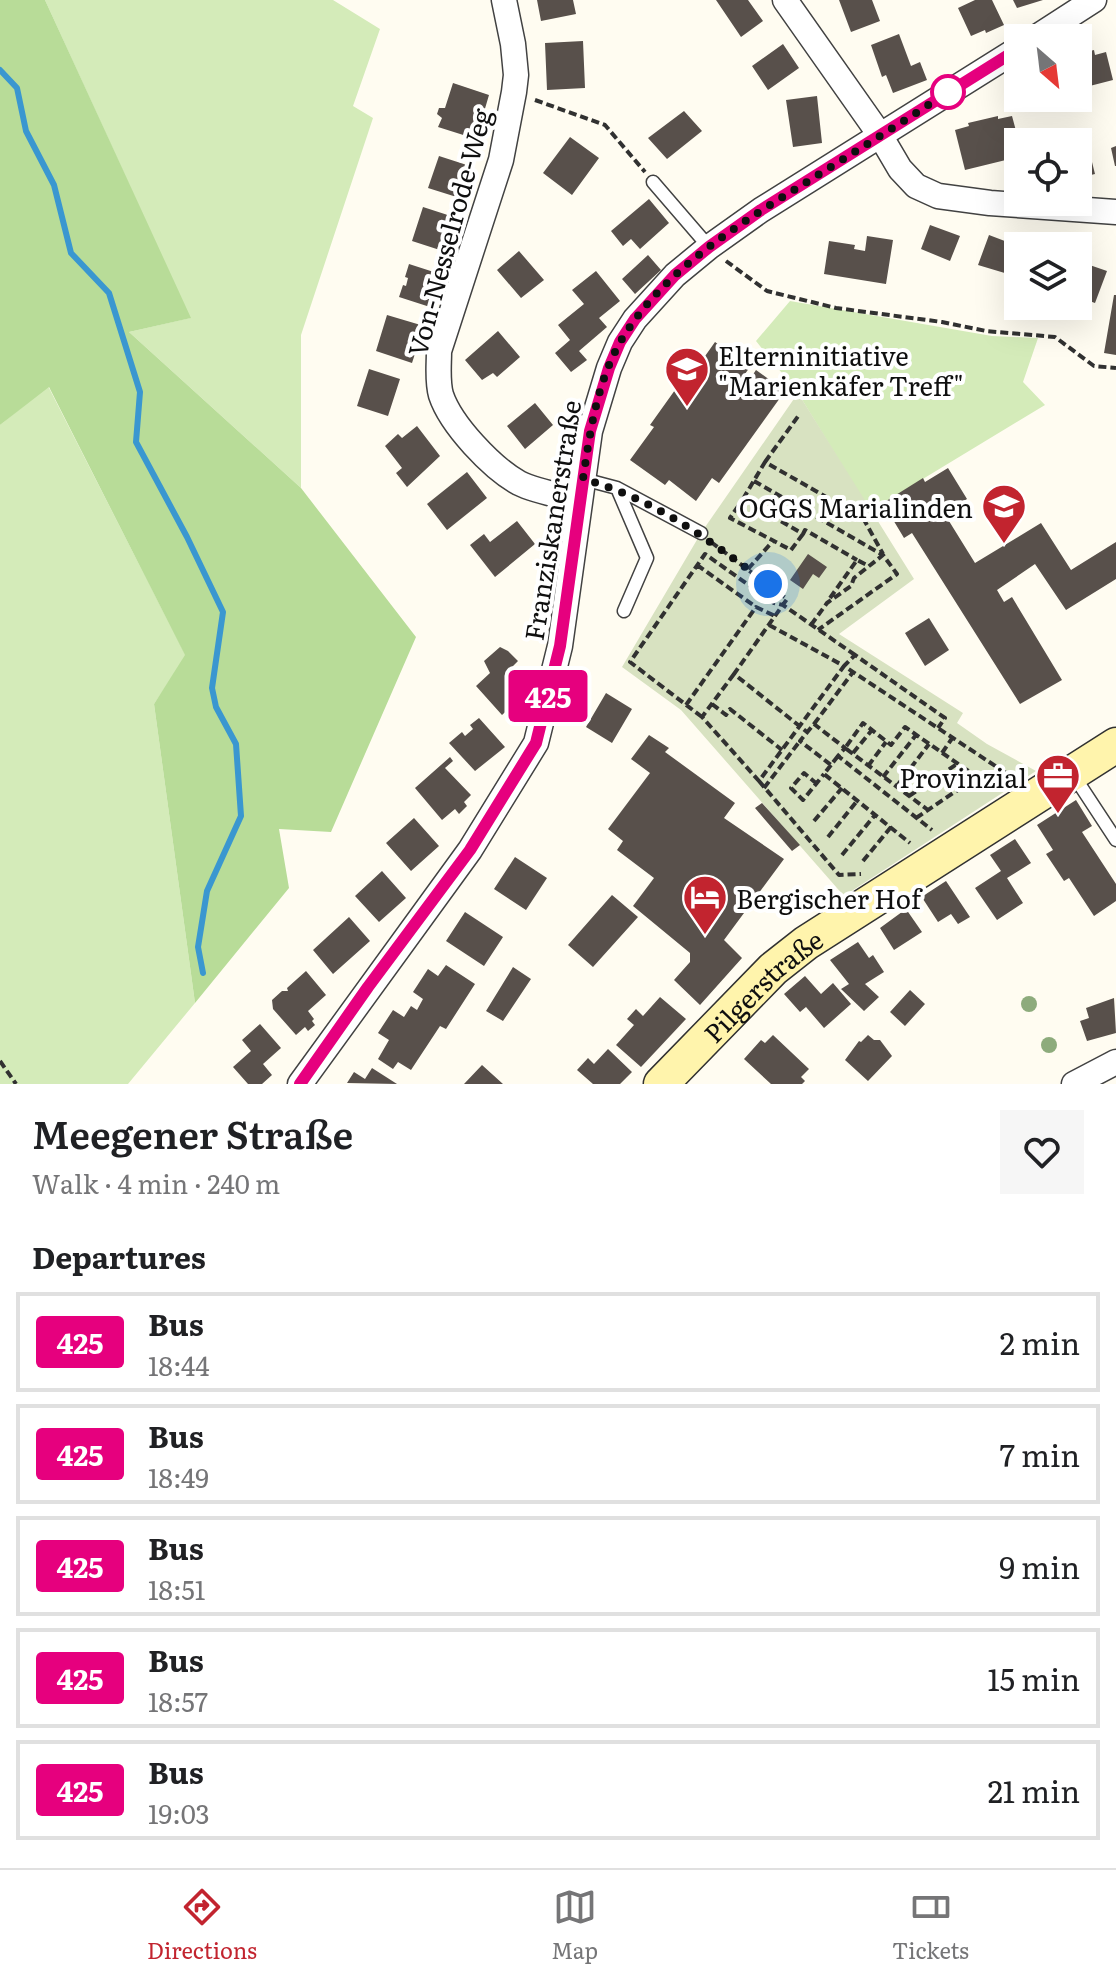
<!DOCTYPE html>
<html lang="en">
<head>
<meta charset="utf-8">
<style>
	body { margin:0; font-family:Literata,serif; background:#f6f6f6; color:#202124; height:100vh; display:flex; flex-direction:column; font-size:30px; white-space:nowrap }
	* { box-sizing:border-box; margin:0 }
	p { font-size:26px; color:#757577 }
	.icon { flex:none; width:44px; height:44px; fill:none; stroke:currentColor; stroke-width:2; stroke-linecap:round; stroke-linejoin:round }
	.map { position:relative; height:1084px; overflow:hidden }
	.drawer { display:flex; flex-direction:column; background:#fff; flex:1 }
	.drawer>* { flex:none }
	.badge { padding:0 16px; border-radius:6px; font-size:28px; line-height:52px }
	.needle { width:52px; rotate:152deg }
	.buttons { position:absolute; left:1004px; top:24px; display:grid; gap:16px }
	.buttons a { display:grid; place-items:center; width:88px; height:88px; border-radius:0px; background:#fff; box-shadow:0 8px 32px #0002; font-size:40px }
	.you { position:absolute; width:40px; height:40px; margin:-20px; border:6px solid #fff; border-radius:50%; background:#1a73e8; box-shadow:0 0 0 12px #1a73e833 }
	.map>.badge { position:absolute; translate:-50% -50%; box-shadow:0 0 0 4px #fff }
	h2 { padding:0 32px; font-size:30px; line-height:72px }
	.round { display:grid; place-items:center; flex:none; width:84px; height:84px; border-radius:0px; background:#f6f6f6 }
	.head { display:flex; align-items:center; justify-content:space-between; height:136px; padding:0 32px }
	h1 { font-size:38px; font-weight:600; line-height:60px }
	ul { padding:0; list-style:none }
	li { display:flex; align-items:center; gap:24px; height:100px; margin:0 16px 12px; padding:0 16px; border:4px solid #e0e0e0; border-radius:0px }
	li div { flex:1 }
	li b { display:block; font-size:30px }
	li em { font-style:normal }
	li .badge { min-width:88px; font-weight:700; text-align:center }
	.tabs { display:flex; justify-content:space-around; align-items:center; height:112px; border-top:2px solid #e0e0e0; background:#fff; font-size:22px; color:#757577 }
	.tabs a { display:grid; justify-items:center; gap:4px }
	.tabs .selected { color:#c2242f }
	.map>svg:first-child { display:block }
	.green { fill:#d4ebb9 }
	.forest { fill:#b8dc98 }
	.cemetery { fill:#d8e2c1 }
	.lines { fill:none; stroke-linecap:round; stroke-linejoin:round }
	.stream { stroke:#3a97d0; stroke-width:6 }
	.building { fill:#58504b }
	.lane-casing { stroke:#424242; stroke-width:15 }
	.street-casing { stroke:#424242; stroke-width:27 }
	.secondary-casing { stroke:#313131; stroke-width:37 }
	.path { stroke:#313131; stroke-width:4; stroke-dasharray:8 4; stroke-linecap:butt }
	.lane { stroke:#fff; stroke-width:12 }
	.street { stroke:#fff; stroke-width:24 }
	.secondary { stroke:#fff4ac; stroke-width:34 }
	.tree { fill:#8dab7c }
	.line-casing { stroke:#fff; stroke-width:18 }
	.line { stroke:#e6007e; stroke-width:12 }
	.walk { stroke:#0f0f0f; stroke-width:8; stroke-dasharray:0 14.4 }
	.stop-dot { fill:#fff; stroke:#e6007e; stroke-width:4 }
	.labels { text-anchor:middle; dominant-baseline:central; stroke-width:8; stroke-linejoin:round; paint-order:stroke }
	.street-label { font-size:26px; fill:#0f0f0f; stroke:#fff }
	.poi-label { font-size:26px; fill:#0f0f0f; stroke:#fff; text-anchor:start }
</style>
</head>
<body>
<div class="map">
<svg width="1116" height="1084" viewBox="0 0 1116 1084">
	<rect width="100%" height="100%" fill="#fffcf1"/>
	<path class="green" d="M45,0H333L380,29L353,106L373,118L301,335V488L129,332L190,318Z
		M790,301L992,336L1038,338L1023,382L1045,405L870,511L798,393L756,341Z
		M48,386L186,656L154,704L195,1003L128,1084H0V425Z"/>
	<path class="forest" d="M0,0H45L191,318L129,332L301,488L416,637L331,832L279,829L289,888L195,1003L154,704L185,655L49,387L0,425Z"/>
	<path class="cemetery" d="M798,393L914,579L839,634L963,713L957,723L987,744L1036,771L844,896L681,710L622,667L701,533Z"/>
	<g class="lines">
		<path class="stream" d="M0,70L17,88L26,131L54,185L71,253L109,293L140,392L136,442L187,537L223,612L212,688L216,707L236,744L241,816L207,891L198,947L203,973"/>
	</g>
	<path class="building" d="M537,0H573L576,14L541,21Z
		M716,0H748L763,21L741,37Z
		M839,0H872L880,21L851,32Z
		M975,0H992L1004,25L986,33L985,30L971,36L958,8Z
		M1013,0H1043L1017,8Z
		M899,34L911,66L920,62L927,80L893,93L886,75L882,77L871,45Z
		M583,41L585,88L547,90L545,43Z
		M783,44L799,68L768,90L752,66Z
		M1094,50L1095,55L1106,52L1113,80L1078,89V54Z
		M453,83L489,95L476,139L438,127L442,118L437,114L439,108H445Z
		M817,96L822,143L793,147L786,100Z
		M684,111L702,131L667,159L648,138Z
		M998,116V119L1012,116L1019,142L1018,157L965,170L955,130L969,126L968,123Z
		M570,137L599,158L572,195L543,173Z
		M1087,142L1095,174L1078,178V144Z
		M1116,146V166H1115L1111,148Z
		M439,156L473,167L463,199L428,188Z
		M649,199L669,223L640,249L631,239L623,246L611,231Z
		M423,207L457,218L446,252L412,241Z
		M930,225L960,236L950,261L921,249Z
		M989,235L1010,243L1006,252L1018,256V277L978,265Z
		M867,236L893,240L886,284L824,274L829,241L855,245L854,249L865,251Z
		M519,251L544,280L521,298L497,270Z
		M648,255L661,270L635,294L622,279Z
		M1078,261L1107,271L1095,303L1081,298L1083,294L1078,293Z
		M409,264L440,274L430,307L399,297L403,285L406,286L408,278L405,277Z
		M596,271L620,301L599,318L607,327L579,351L587,360L571,372L555,353L570,340L558,325L584,304L572,290Z
		M1114,295H1116V355L1104,353Z
		M387,315L424,326L412,363L376,351Z
		M498,331L520,357L497,377L493,373L482,380L465,360Z
		M715,342L750,367L742,378L748,382L756,370L785,391L719,483L712,478L696,501L669,480L665,485L630,460L654,427L650,425L675,390L679,393Z
		M369,369L400,379L388,416L357,406Z
		M535,403L553,425L525,449L507,426Z
		M417,426L440,456L407,487L396,473L402,468L385,446L398,434L402,438Z
		M948,468L967,499L944,513L975,563L1041,523L1071,570L1116,542V579L1066,610L1035,564L997,590L1004,602L1012,597L1062,680L1020,704L912,533L904,538L883,503L923,478L925,482Z
		M467,472L487,498L447,530L427,504Z
		M517,521L535,544L495,577L470,545L484,534L490,542Z
		M808,554L827,567L819,578L813,574L803,589L790,580Z
		M929,618L949,650L925,666L905,633Z
		M500,647L508,651L518,661L511,668L530,689L502,715L476,686L490,673L484,661Z
		M606,693L632,709L612,743L586,727Z
		M479,718L505,747L475,771L449,743L462,732L465,736L473,729L470,725Z
		M649,735L669,748L665,752L735,803L724,818L784,859L724,940L742,958L700,1005L674,980L690,962V953L633,906L654,878L617,850L623,841L608,829L650,773L631,759Z
		M450,757L453,761L445,768L471,795L464,802L467,806L459,814L455,809L442,820L415,788Z
		M1076,800L1092,826L1082,832L1116,884V901L1094,916L1069,878L1064,881L1046,854L1053,850L1037,825Z
		M762,803L800,845L792,851L755,808Z
		M414,818L439,846L411,871L386,843Z
		M1015,839L1031,863L1007,878L1023,903L997,920L975,888L1001,871L990,855Z
		M515,857L547,878L526,910L494,889Z
		M382,871L406,898L379,922L355,896Z
		M946,881L970,917L958,924L951,914L938,922L923,899V896Z
		M612,895L638,917L593,967L568,945Z
		M906,909L922,932L894,950L880,928Z
		M465,912L503,937L484,966L446,941Z
		M349,917L370,941L333,974L313,950Z
		M858,942L869,958L873,955L884,972L865,984L879,997L864,1011L841,989L849,984L830,960Z
		M446,965L475,984L446,1029L440,1026L411,1070L398,1062L393,1069L378,1059L389,1040L378,1033L393,1010L404,1017L411,1006L417,1010L423,999L413,992L428,969L438,976Z
		M513,967L531,979L503,1021L486,1011Z
		M306,971L326,995L308,1011L314,1019L312,1021L315,1025L308,1031L305,1027L296,1035L273,1009L272,1000L282,991H288L287,988Z
		M805,976L821,994L833,983L851,1004L824,1028L806,1007L800,1012L784,994Z
		M910,990L925,1004L905,1026L890,1012Z
		M660,997L686,1019L641,1067L616,1045L634,1025L627,1019L636,1009L643,1016Z
		M1114,998L1116,1033L1087,1041L1080,1021L1089,1018L1086,1008Z
		M260,1024L281,1048L263,1064L272,1075L262,1084H248L233,1067L251,1051L242,1040Z
		M773,1035L809,1069L801,1077L805,1081L802,1084H771L744,1059L761,1040L765,1043Z
		M868,1035L874,1040H880L892,1056L868,1081L845,1060L859,1041L861,1042Z
		M608,1049L632,1072L620,1084H593L577,1070L588,1058L594,1064Z
		M482,1065L503,1084H464Z
		M372,1068L397,1084L347,1083L354,1072L365,1079Z"/>
	<g class="lines">
		<g class="lane-casing">
			<path id="lane" d="M653,182L709,247
				M583,479L617,488L701,533
				M617,488L647,558L624,611
				M1074,776L1116,840"/>
		</g>
		<g class="street-casing">
			<path id="street" d="M504,0L513,44L516,75L514,92L501,160L439,351C439,365 437,381 441,395C451,425 492,468 519,483C537,492 559,495 579,500
				M785,0L880,135L900,169L916,186L938,196L990,203L1116,212
				M1035,38L1094,0
				M300,1084L470,850L536,743L560,646L590,431L609,368L620,342L635,319L675,275L709,247L761,210L1018,49
				M1074,1084L1116,1062"/>
		</g>
		<g class="secondary-casing">
			<g id="secondary">
				<path id="s1" d="M661,1084L773,969L806,943L1116,745"/>
			</g>
		</g>
		<path class="path" d="M535,100L605,125L645,172
			M726,261L767,291L836,308L942,322L986,331L1055,337L1094,366L1116,368
			M765,462L799,415
			M754,481L881,554
			M743,499L765,462L863,518L883,554
			M803,534L791,550L730,518L743,499L803,534L805,530L857,560
			M711,542L787,599L734,674L807,732
			M697,565L756,607
			M748,569L773,541
			M830,598L857,560L869,566
			M769,625L844,666L855,655L945,718L938,728
			M811,625L827,603L851,586L854,578L883,555L897,574L818,630
			M734,674L702,717L759,781L844,666L1012,777
			M712,704L726,715L730,709L782,750
			M686,705L756,607L775,616
			M702,717L630,662L705,554L774,603L783,605L855,655
			M814,724L853,672
			M853,753L872,730
			M942,753L953,737
			M838,756L831,765L800,741L814,724L845,748L838,756L932,830
			M831,765L824,774L910,843
			M868,766L886,742
			M883,777L916,735
			M759,781L839,875L861,874
			M817,784L804,773L791,788L803,800L824,774
			M896,787L929,744
			M764,788L800,741
			M909,796L957,764
			M916,818L977,777L905,727L891,745L863,723L845,748L928,810
			M814,821L842,788
			M828,837L857,801
			M842,855L875,815
			M863,861L891,827
			M0,1061L16,1084"/>
		<use href="#lane" class="lane"/>
		<use href="#street" class="street"/>
		<use href="#secondary" class="secondary"/>
	</g>
	<g class="tree">
		<circle cx="1029" cy="1004" r="8"/>
		<circle cx="1049" cy="1045" r="8"/>
	</g>
	<g class="lines">
		<g class="line-casing">
			<path id="line" d="M300,1084L368,987L470,850L536,743L560,646L590,431L609,368L620,342L635,319L675,275L709,247L761,210L1018,49"/>
		</g>
		<use href="#line" class="line"/>
		<path class="walk" d="M768,584C709,540 655,499 583,479C590,432 597,381 622,339C665,268 741,223 810,180C856,151 903,122 948,92"/>
	</g>
	<defs>
		<g id="school-pin" transform="scale(2.3)"><path d="M0 17L-7.5 6A9.5 9.5 0 1 1 7.5 6Z" fill="#c2242f" stroke="#fff"/><path d="M0-5L7-2L0 1L-7-2ZM-4 1L0 2.5L4 1V4Q0 6-4 4Z" fill="#fff"/></g>
		<g id="office-pin" transform="scale(2.3)"><path d="M0 17L-7.5 6A9.5 9.5 0 1 1 7.5 6Z" fill="#c2242f" stroke="#fff"/><path d="M-6-3h4V-5.5h4V-3h4V5H-6ZM-1-4.5V-3h2v-1.5ZM-6 0V1H6V0Z" fill="#fff"/></g>
		<g id="hotel-pin" transform="scale(2.3)"><path d="M0 17L-7.5 6A9.5 9.5 0 1 1 7.5 6Z" fill="#c2242f" stroke="#fff"/><path d="M-6-4.5h1.5V1H6V5H4.5V3h-9V5H-6ZM-4 0a1.8 1.8 0 1 1 3.6 0ZM.5 0V-2.5h3Q6-2.5 6 0Z" fill="#fff"/></g>
	</defs>
	<g fill-rule="evenodd">
		<use href="#school-pin" x="687" y="369"/>
		<use href="#school-pin" x="1004" y="506"/>
		<use href="#office-pin" x="1058" y="776"/>
		<use href="#hotel-pin" x="705" y="897"/>
	</g>
	<circle class="stop-dot" cx="948" cy="92" r="16"/>
	<g class="labels">
		<g class="street-label">
			<text transform="translate(448 232) rotate(-75)">Von-Nesselrode-Weg</text>
			<text transform="translate(551 520) rotate(-81)">Franziskanerstraße</text>
			<text stroke="none"><textPath href="#s1" startOffset="142">Pilgerstraße</textPath></text>
		</g>
		<g class="poi-label">
			<text x="718" y="354">Elterninitiative<tspan x="718" dy="30">"Marienkäfer Treff"</tspan></text>
			<text x="973" y="506" text-anchor="end">OGGS Marialinden</text>
			<text x="1027" y="776" text-anchor="end">Provinzial</text>
			<text x="736" y="897">Bergischer Hof</text>
		</g>
	</g>
</svg>
<div class="buttons">
<a><svg class="needle" viewBox="-14 -14 28 28"><path d="M0-13l5 13h-10z" fill="#e53935"/><path d="M0 13l5-13h-10z" fill="#757577"/></svg></a>
<a><svg class="icon" aria-label="locate" viewBox="0 0 24 24"><circle cx="12" cy="12" r="6"/><path d="M12 2v4M12 18v4M2 12h4M18 12h4"/></svg></a>
<a><svg class="icon" aria-label="layers" viewBox="0 0 24 24"><path d="M12 4l9 5-9 5-9-5zM3 14l9 5 9-5"/></svg></a>
</div>
<div class="you" style="left:768px;top:584px"></div>
<b class="badge" style="left:548px;top:696px;background:#e6007e;color:#fff">425</b>
</div>
<section class="drawer">
<div class="head"><div><h1>Meegener Straße</h1><p>Walk · 4 min · 240 m</p></div><a class="round"><svg class="icon" aria-label="heart" viewBox="0 0 24 24"><path d="M12 20l-8-8c-3-5 5-10 8-4 3-6 11-1 8 4z"/></svg></a></div>
<h2>Departures</h2>
<ul>
<li><span class="badge" style="background:#e6007e;color:#fff">425</span><div><b>Bus</b><p>18:44</p></div><em>2 min</em></li>
<li><span class="badge" style="background:#e6007e;color:#fff">425</span><div><b>Bus</b><p>18:49</p></div><em>7 min</em></li>
<li><span class="badge" style="background:#e6007e;color:#fff">425</span><div><b>Bus</b><p>18:51</p></div><em>9 min</em></li>
<li><span class="badge" style="background:#e6007e;color:#fff">425</span><div><b>Bus</b><p>18:57</p></div><em>15 min</em></li>
<li><span class="badge" style="background:#e6007e;color:#fff">425</span><div><b>Bus</b><p>19:03</p></div><em>21 min</em></li>
</ul>
</section>
<nav class="tabs">
<a class="selected"><svg class="icon" aria-label="directions" viewBox="0 0 24 24"><path d="M12 3l9 9-9 9-9-9zM9 14v-3h6M13 9l2 2-2 2"/></svg>Directions</a>
<a><svg class="icon" aria-label="map" viewBox="0 0 24 24"><path d="M3 6l6-2 6 2 6-2v14l-6 2-6-2-6 2zM9 4v14M15 6v14"/></svg>Map</a>
<a><svg class="icon" aria-label="tickets" viewBox="0 0 24 24"><path d="M3 7h18v10H3zM15 7v10"/></svg>Tickets</a>
</nav>
</body>
</html>
